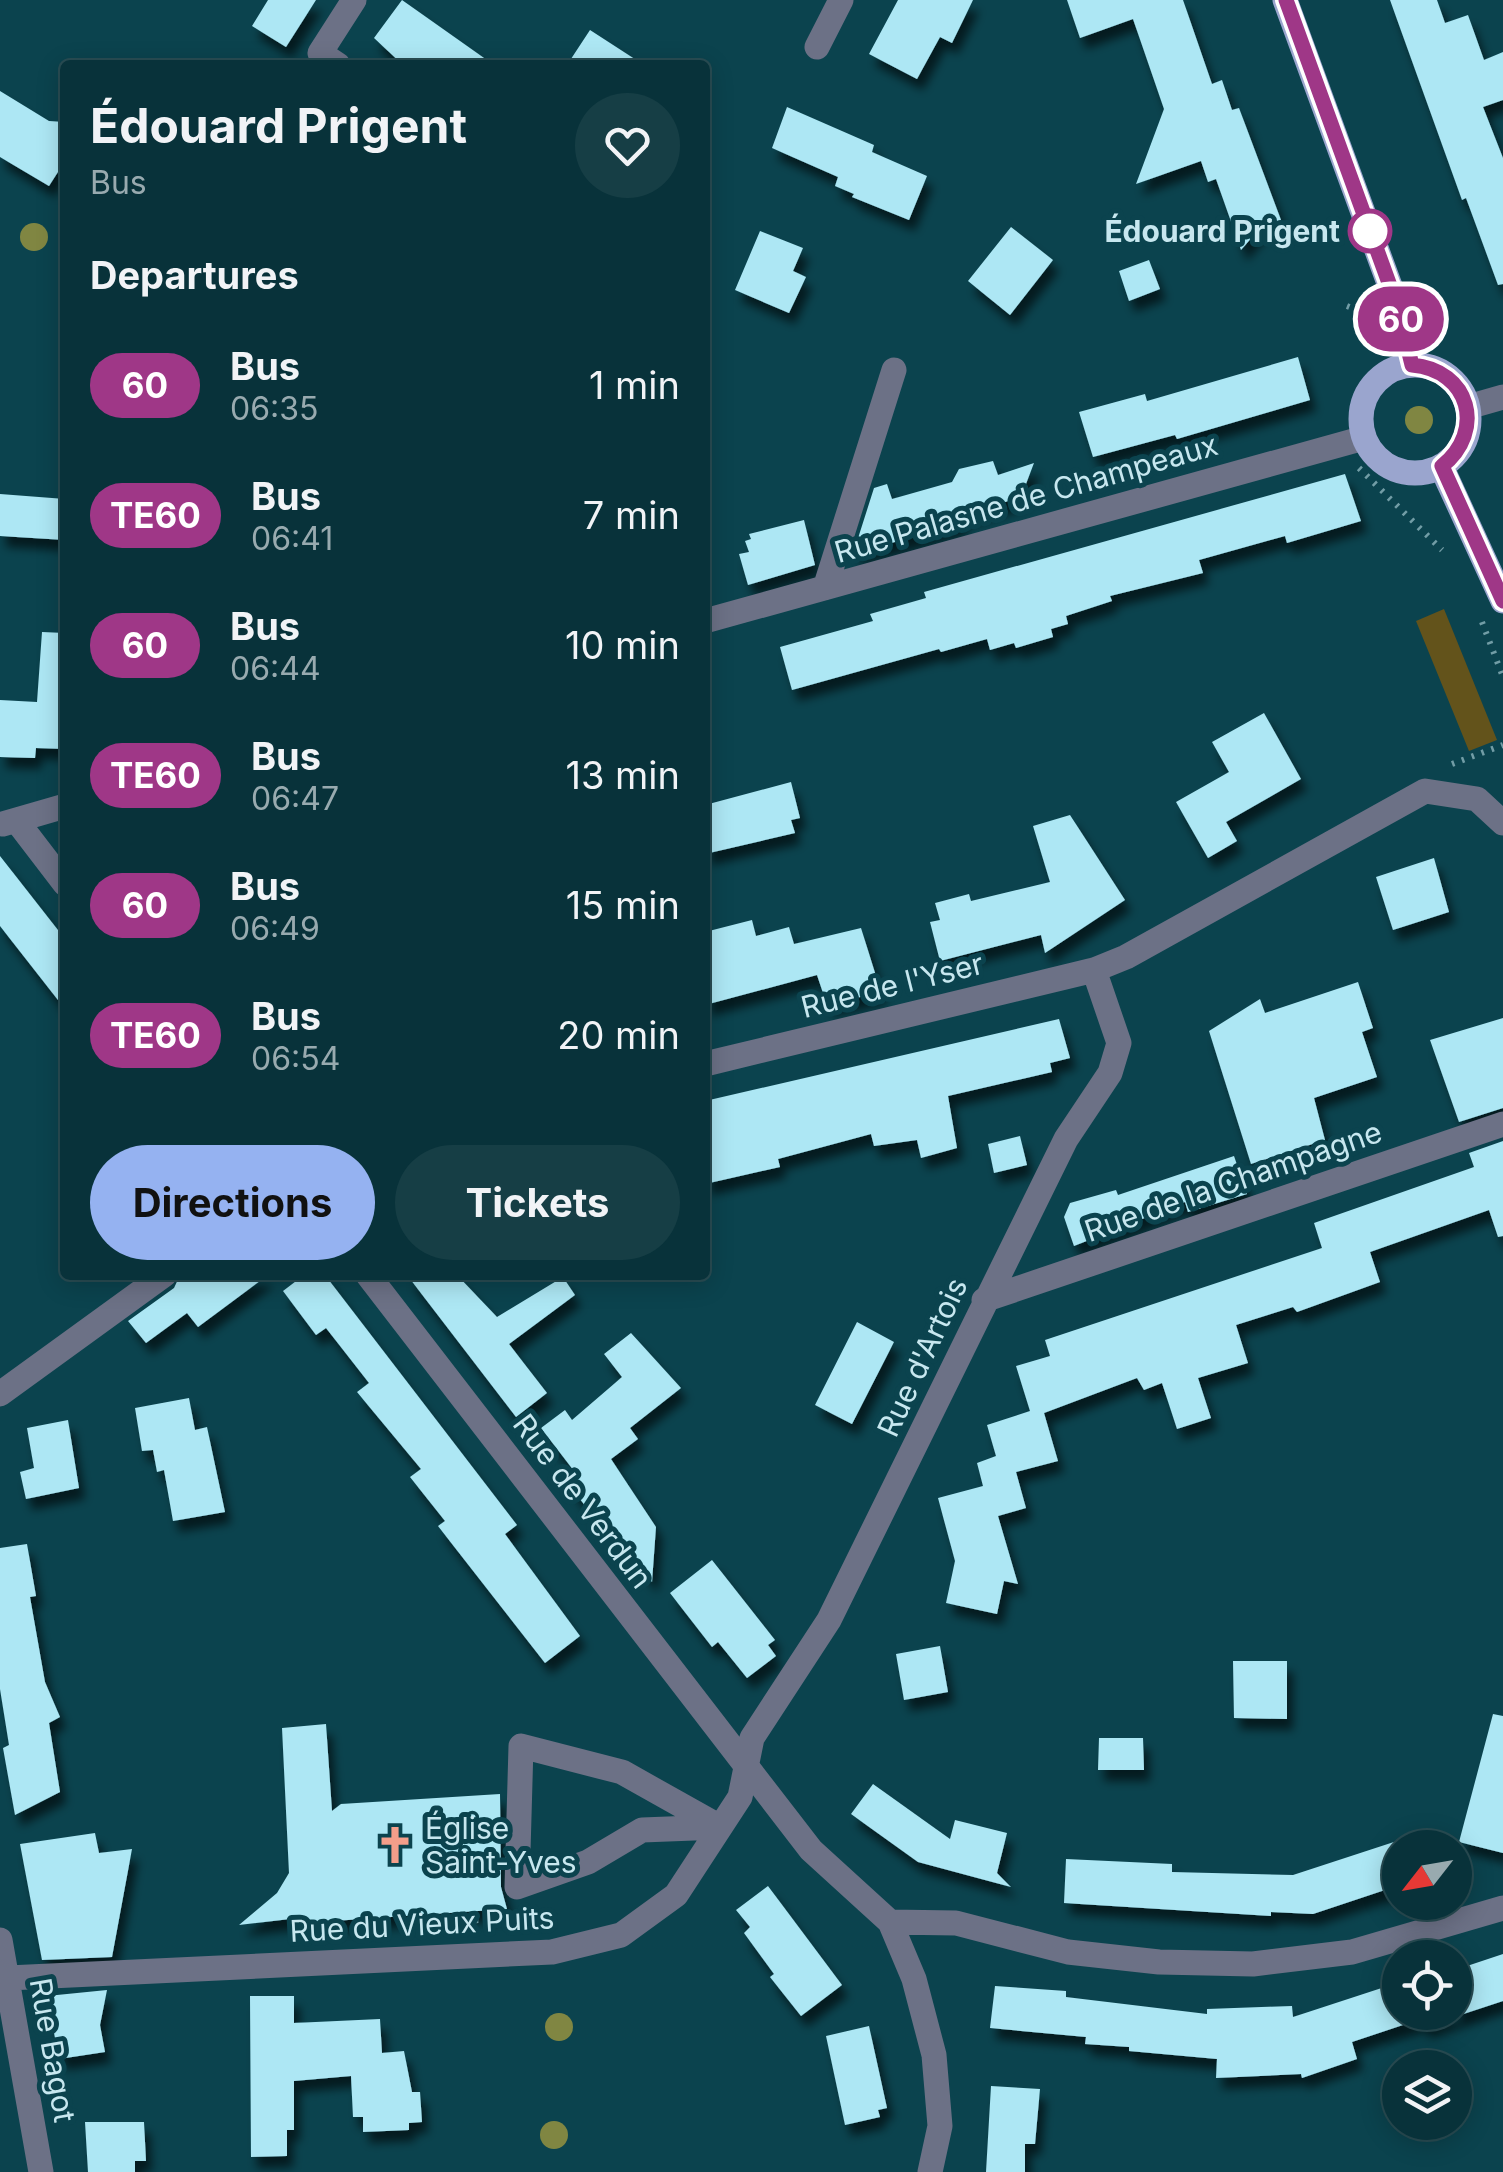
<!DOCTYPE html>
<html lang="en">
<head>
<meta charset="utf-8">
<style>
	body { margin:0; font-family:Inter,sans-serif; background:#163e45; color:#f1f3f6; height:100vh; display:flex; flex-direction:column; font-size:38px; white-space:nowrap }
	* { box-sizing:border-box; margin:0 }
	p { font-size:32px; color:#98aaaf }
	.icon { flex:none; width:55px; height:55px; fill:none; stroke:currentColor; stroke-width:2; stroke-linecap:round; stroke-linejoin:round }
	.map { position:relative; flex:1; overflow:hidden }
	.drawer { position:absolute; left:60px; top:60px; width:650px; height:1220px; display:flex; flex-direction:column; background:#08323a; border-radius:10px; box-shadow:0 5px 25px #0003,0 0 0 2px #294d54 }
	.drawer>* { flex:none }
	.badge { padding:0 20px; border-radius:32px; font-size:35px; line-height:65px }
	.needle { width:65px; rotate:239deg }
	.fabs { position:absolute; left:1382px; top:1830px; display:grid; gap:20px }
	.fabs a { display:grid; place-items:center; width:90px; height:90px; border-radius:50%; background:#08323a; box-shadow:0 5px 25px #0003,0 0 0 2px #294d54; font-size:50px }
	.map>.badge { position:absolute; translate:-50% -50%; box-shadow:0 0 0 5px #fff }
	h2 { padding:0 30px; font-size:38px; line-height:90px }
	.round { display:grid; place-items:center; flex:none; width:105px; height:105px; border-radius:52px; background:#163e45 }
	.summary { display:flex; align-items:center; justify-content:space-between; height:170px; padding:0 30px }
	h1 { font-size:48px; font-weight:700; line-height:75px }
	.button { display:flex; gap:20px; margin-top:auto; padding:20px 30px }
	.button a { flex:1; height:115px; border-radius:60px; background:#95b2f1; color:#111; font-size:40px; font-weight:700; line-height:115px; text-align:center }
	.button a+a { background:#163e45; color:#f1f3f6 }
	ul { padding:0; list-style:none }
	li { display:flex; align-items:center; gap:30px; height:130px; padding:0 30px }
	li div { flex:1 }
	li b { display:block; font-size:38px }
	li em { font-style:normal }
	li .badge { min-width:110px; font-weight:700; text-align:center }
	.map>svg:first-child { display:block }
	.green { fill:#63531b }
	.building { fill:#ade7f4; filter:url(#shadow) }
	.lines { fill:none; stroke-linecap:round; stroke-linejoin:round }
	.path { stroke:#729da6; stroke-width:6; stroke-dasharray:2.5 8; stroke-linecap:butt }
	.minor { stroke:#6c7186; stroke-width:25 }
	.major { stroke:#9aa5ce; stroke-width:25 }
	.tree { fill:#808642 }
	.line-casing { stroke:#fff; stroke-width:22 }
	.line { stroke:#9f3787; stroke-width:15 }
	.stop-dot { fill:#fff; stroke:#9f3787; stroke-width:5 }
	.labels { text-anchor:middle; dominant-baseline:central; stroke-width:10; stroke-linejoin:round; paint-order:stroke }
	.stop-label { font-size:30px; font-weight:bold; fill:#c7e7ef; stroke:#0b434e; text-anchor:end }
	.street-label { font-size:30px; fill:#c7e7ef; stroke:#0b434e }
	.poi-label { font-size:30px; fill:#c7e7ef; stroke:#0b434e; text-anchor:start }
</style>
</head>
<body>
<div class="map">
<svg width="1503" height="2172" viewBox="0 0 1503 2172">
	<defs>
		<filter id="shadow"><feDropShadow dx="6" dy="11" stdDeviation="5" flood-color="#0009"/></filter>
	</defs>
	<rect width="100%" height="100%" fill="#0b434e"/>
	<path class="green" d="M1444,609L1497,740L1469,751L1416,621Z"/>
	<path class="building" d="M268,0H316L286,47L252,26Z
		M402,0L494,65H403L374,38Z
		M898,0H973L952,43L940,37L917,79L869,54Z
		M1067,0H1183L1212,84L1222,80L1232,110L1239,108L1281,220L1261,227L1241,250L1216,179L1208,182L1201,161L1136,184L1164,109L1133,19L1080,38Z
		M1390,0H1437L1445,23L1468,15L1484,60L1503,52V100L1483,107L1503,158V284L1498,285L1466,198L1462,200Z
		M590,30L644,65H567Z
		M0,91L49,121L65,122V161L49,186L0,157Z
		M787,107L874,145L872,152L927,176L909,220L852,197L854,194L835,186L838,177L772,148Z
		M1011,227L1053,260L1010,315L968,281Z
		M760,231L803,248L793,271L806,277L789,313L735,290Z
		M1149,260L1160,289L1129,301L1119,271Z
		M1298,357L1310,400L1177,439L1175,435L1093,457L1079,412L1145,394L1147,401Z
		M993,461L998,475L1034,463L1021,497L961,516V523L853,554L874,488L887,484L892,499L952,482L959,469Z
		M1345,474L1361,521L1287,543L1285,536L1199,560L1203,573L1110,596L1112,601L1066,616L1068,624L1051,629L1053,637L1016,648L1014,643L990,650L987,639L941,652L939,649L792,690L780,647L873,621L870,614L926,598L924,592Z
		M0,494L65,499V540L0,536Z
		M804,520L815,565L748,585L739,554L749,552L745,541L751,539L749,534Z
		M42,632L65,633V749L36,748L35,758L0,757V700L37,702Z
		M1264,713L1301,779L1226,822L1237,841L1208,858L1176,802L1229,772L1212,742Z
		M791,782L800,818L791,820L795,833L705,854V805Z
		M1070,815L1125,900L1045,953L1041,935L940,961L930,922L940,920L935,903L969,894L971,901L1050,882L1033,826Z
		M0,856L65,939V1009L0,926Z
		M1434,858L1449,912L1393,930L1376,877Z
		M752,920L756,936L789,927L794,944L861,928L881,992L827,1005L817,975L705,1005V932Z
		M1358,982L1373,1028L1362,1032L1377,1077L1314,1098L1325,1140L1251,1164L1209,1031L1260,999L1265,1013Z
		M1503,1018V1108L1459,1122L1430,1040Z
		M1059,1019L1070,1058L1050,1063L1052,1072L948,1096L957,1148L921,1158L917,1140L874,1146L871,1134L778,1159L780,1167L705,1184V1101Z
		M1020,1136L1027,1165L994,1173L988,1144Z
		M1503,1141V1236L1498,1237L1489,1210L1370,1252L1380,1282L1297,1312L1293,1307L1236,1325L1248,1363L1198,1378L1211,1418L1177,1429L1162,1383L1144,1390L1137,1378L1044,1413L1058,1461L1016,1472L1026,1508L998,1516L1018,1584L1004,1581L997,1614L946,1603L955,1561L938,1498L983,1486L977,1463L996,1456L987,1425L1030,1411L1016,1366L1050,1356L1045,1340L1322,1248L1314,1223L1474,1167L1469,1153Z
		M1234,1156L1247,1194L1188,1212L1185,1202L1074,1246L1064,1217L1070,1203L1116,1190L1118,1195Z
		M180,1275H268L198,1327L187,1313L146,1343L128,1321L174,1288Z
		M304,1275H325L517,1525L505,1534L580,1636L545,1663L438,1526L445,1521L410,1477L421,1469L357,1392L369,1383L326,1328L316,1335L283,1291Z
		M407,1275H457L497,1317L563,1277L575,1295L509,1344L547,1393L516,1417Z
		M857,1322L894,1342L852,1424L815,1405Z
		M631,1333L681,1388L630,1428L638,1439L611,1459L656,1527L652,1582L630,1553L624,1557L564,1478L574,1471L541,1428L565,1410L572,1420L622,1377L604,1354Z
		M189,1398L195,1430L207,1427L225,1512L173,1521L164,1470L157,1472L153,1450L142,1451L135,1408Z
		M68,1420L79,1488L26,1499L20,1472L34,1468L27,1428Z
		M27,1544L36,1596L30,1597L45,1682L60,1717L49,1723L60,1792L15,1815L3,1748L9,1745L0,1689V1548Z
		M712,1560L775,1640L768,1645L776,1656L747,1678L718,1642L712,1647L670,1593Z
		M940,1646L948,1692L904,1700L896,1654Z
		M1233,1661H1287V1719L1234,1718Z
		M1493,1714L1503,1716V1853L1459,1842Z
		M326,1724L332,1811L341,1804L500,1794L501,1887L507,1909L290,1924V1919L239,1925L277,1893L289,1873L282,1728Z
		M1099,1738H1143L1144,1770H1098Z
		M873,1784L950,1839L955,1820L1007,1833L997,1873L1011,1887L918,1862L851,1814Z
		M95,1833L99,1853L132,1849L112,1957L42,1960L20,1844Z
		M1400,1840V1885L1313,1914L1271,1912V1916L1064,1903L1066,1859L1172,1864V1872L1293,1875Z
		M768,1886L842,1985L801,2016L770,1977L774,1974L744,1933L750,1927L736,1910Z
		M1503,1954V2001L1424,2027L1421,2019L1352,2042L1357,2059L1302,2078L1301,2074L1216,2078L1217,2059L1129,2051V2047L1085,2044L1086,2037L990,2028L995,1986L1066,1991V1997L1207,2014V2009L1292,2006L1293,2017L1400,1982V2012H1455V1970Z
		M107,1990L100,2025L105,2052L59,2059L47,1996Z
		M250,1996H294V2023L380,2019L382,2053L404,2051L412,2092H420L422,2122L409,2123V2130L363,2132V2117H353L351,2076L294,2081V2130H287V2156L251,2157Z
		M869,2026L887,2108L878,2110L880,2117L845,2125L826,2036Z
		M991,2086L1040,2089L1035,2144H1025V2172H986Z
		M85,2122H144L146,2161H135V2172H88Z"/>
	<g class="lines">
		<path class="path" d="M1347,306L1367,314
			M1359,468L1442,550
			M1482,622L1503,677
			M1452,764L1503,745
			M462,1912L464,1921L508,1918"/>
		<path class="minor" d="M817,47L841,0
			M338,65L320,53L354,0
			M1468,407L1503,397
			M825,588L894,370
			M705,621L1364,438
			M16,820L65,884
			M3,824L65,806
			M705,1064L1094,970L1126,957L1425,791L1477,799L1503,823
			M368,1275L811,1850L890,1922L914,1979L934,2055L940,2126L930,2172
			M984,1300L1503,1124
			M0,1394L164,1275
			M521,1746L622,1772L720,1827L642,1830L588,1862L517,1887Z
			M890,1922L956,1923L1068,1952L1159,1962L1253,1964L1352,1952L1503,1908
			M0,1940L41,2172
			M8,1978L552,1952L621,1935L676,1895L740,1797L752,1738L829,1620L1066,1139L1110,1073L1119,1043L1094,970"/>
		<path class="major" d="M1285,0L1397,305L1412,365
			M1361 419a54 54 0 1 1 108 0a54 54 0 1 1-108 0Z
			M1441,466L1503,601"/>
	</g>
	<g class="tree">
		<circle cx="34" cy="237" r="14"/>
		<circle cx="1419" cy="420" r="14"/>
		<circle cx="559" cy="2027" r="14"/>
		<circle cx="554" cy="2135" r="14"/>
	</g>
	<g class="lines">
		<g class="line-casing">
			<path id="line" d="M1286,0L1397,305L1412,365C1470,370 1486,431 1442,466L1503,601"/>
		</g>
		<use href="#line" class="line"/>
	</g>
	<defs>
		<g id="church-bare" transform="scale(3)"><path d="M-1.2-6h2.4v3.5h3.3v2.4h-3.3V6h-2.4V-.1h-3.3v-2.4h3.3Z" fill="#f49e8a" stroke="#0b434e" stroke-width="2.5" paint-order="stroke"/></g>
	</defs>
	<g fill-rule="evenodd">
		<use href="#church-bare" x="395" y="1845"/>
	</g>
	<circle class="stop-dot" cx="1370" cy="231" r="20"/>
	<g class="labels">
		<g class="stop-label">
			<text x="1340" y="231">Édouard Prigent</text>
		</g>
		<g class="street-label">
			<text transform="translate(1026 498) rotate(-16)">Rue Palasne de Champeaux</text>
			<text transform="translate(892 985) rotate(-14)">Rue de l'Yser</text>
			<text transform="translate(1233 1181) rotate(-19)">Rue de la Champagne</text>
			<text transform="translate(922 1357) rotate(-65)">Rue d'Artois</text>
			<text transform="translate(583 1501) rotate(53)">Rue de Verdun</text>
			<text transform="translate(422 1924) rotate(-3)">Rue du Vieux Puits</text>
			<text transform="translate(53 2050) rotate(80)">Rue Bagot</text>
		</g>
		<g class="poi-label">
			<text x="425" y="1828">Église<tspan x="425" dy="34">Saint-Yves</tspan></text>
		</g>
	</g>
</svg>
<div class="fabs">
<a><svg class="needle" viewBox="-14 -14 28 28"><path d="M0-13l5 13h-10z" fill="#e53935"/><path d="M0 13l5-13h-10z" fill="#98aaaf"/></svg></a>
<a><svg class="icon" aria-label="locate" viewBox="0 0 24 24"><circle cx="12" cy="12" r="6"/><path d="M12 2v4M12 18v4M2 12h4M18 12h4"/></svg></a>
<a><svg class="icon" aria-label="layers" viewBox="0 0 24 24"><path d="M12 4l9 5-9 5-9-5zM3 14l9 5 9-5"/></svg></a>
</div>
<b class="badge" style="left:1401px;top:319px;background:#9f3787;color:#fff">60</b>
<section class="drawer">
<div class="summary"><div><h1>Édouard Prigent</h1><p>Bus</p></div><a class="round"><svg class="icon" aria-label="heart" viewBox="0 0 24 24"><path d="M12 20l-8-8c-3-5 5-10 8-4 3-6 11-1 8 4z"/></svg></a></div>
<h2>Departures</h2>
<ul>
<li><span class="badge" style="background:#9f3787;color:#fff">60</span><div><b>Bus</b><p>06:35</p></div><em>1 min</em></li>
<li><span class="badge" style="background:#9f3787;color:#fff">TE60</span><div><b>Bus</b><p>06:41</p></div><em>7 min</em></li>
<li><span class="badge" style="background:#9f3787;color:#fff">60</span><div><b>Bus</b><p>06:44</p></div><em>10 min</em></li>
<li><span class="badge" style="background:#9f3787;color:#fff">TE60</span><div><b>Bus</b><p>06:47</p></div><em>13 min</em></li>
<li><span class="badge" style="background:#9f3787;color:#fff">60</span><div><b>Bus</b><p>06:49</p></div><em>15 min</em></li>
<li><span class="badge" style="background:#9f3787;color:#fff">TE60</span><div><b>Bus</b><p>06:54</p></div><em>20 min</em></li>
</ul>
<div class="button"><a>Directions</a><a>Tickets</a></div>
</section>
</div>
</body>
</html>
